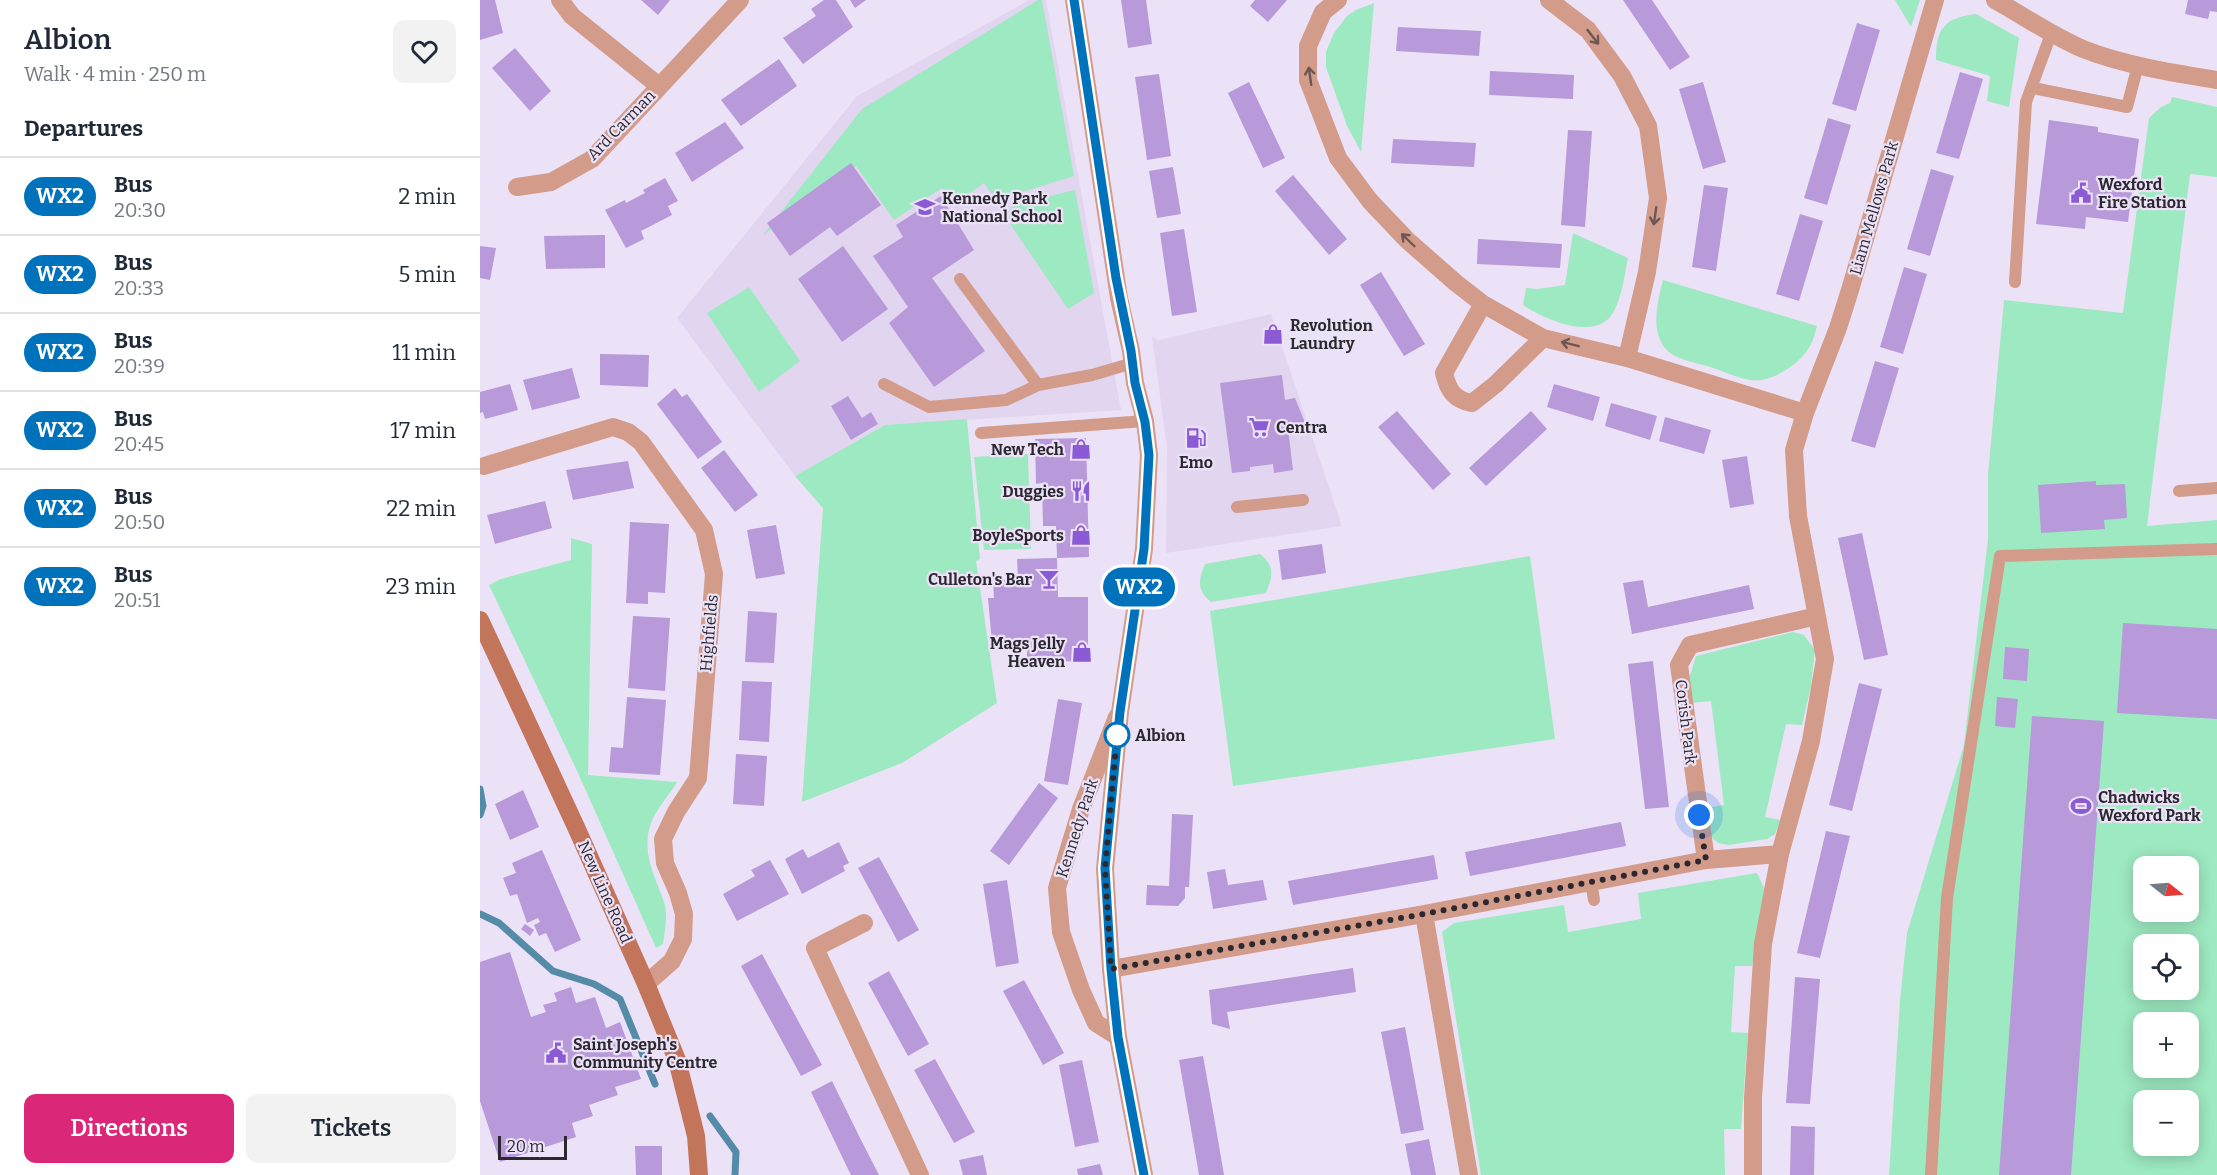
<!DOCTYPE html>
<html lang="en">
<head>
<meta charset="utf-8">
<style>
	body { margin:0; font-family:Bitter,serif; background:#f2f2f3; color:#1f2937; height:100vh; display:flex; flex-direction:column; font-size:22px; white-space:nowrap }
	* { box-sizing:border-box; margin:0 }
	p { font-size:20px; color:#747a83 }
	.icon { flex:none; width:33px; height:33px; fill:none; stroke:currentColor; stroke-width:2; stroke-linecap:round; stroke-linejoin:round }
	.map { position:relative; flex:1; overflow:hidden }
	.side { display:flex; flex-direction:column; background:#fff; width:480px }
	.side>* { flex:none }
	.badge { padding:0 12px; border-radius:20px; font-size:21px; line-height:39px }
	.needle { width:39px; rotate:107deg }
	.controls { position:absolute; left:1653px; top:856px; display:grid; gap:12px }
	.controls a { display:grid; place-items:center; width:66px; height:66px; border-radius:12px; background:#fff; box-shadow:0 3px 15px #0003; font-size:30px }
	.scale { position:absolute; left:18px; bottom:15px; width:69px; box-sizing:border-box; padding-left:6px; border:3px solid #2c2830; border-top:0; font-size:16px; line-height:21px; white-space:nowrap; color:#2c2830; -webkit-text-stroke:4px #ece2f7; paint-order:stroke }
	.you { position:absolute; width:30px; height:30px; margin:-15px; border:4px solid #fff; border-radius:50%; background:#1a73e8; box-shadow:0 0 0 9px #1a73e833 }
	.map>.badge { position:absolute; translate:-50% -50%; box-shadow:0 0 0 3px #fff }
	h2 { padding:0 24px; font-size:22px; line-height:54px }
	.round { display:grid; place-items:center; flex:none; width:63px; height:63px; border-radius:12px; background:#f2f2f3 }
	.headline { display:flex; align-items:center; justify-content:space-between; height:102px; padding:0 24px }
	h1 { font-size:28px; font-weight:600; line-height:45px }
	.primary-button { display:flex; gap:12px; margin-top:auto; padding:12px 24px }
	.primary-button a { flex:1; height:69px; border-radius:12px; background:#db2777; color:#fff; font-size:24px; font-weight:600; line-height:69px; text-align:center }
	.primary-button a+a { background:#f2f2f3; color:#1f2937 }
	ul { padding:0; list-style:none }
	li { display:flex; align-items:center; gap:18px; height:78px; padding:0 24px; border-top:2px solid #e0e1e3 }
	li div { flex:1 }
	li b { display:block; font-size:22px }
	li em { font-style:normal }
	li .badge { min-width:66px; font-weight:700; text-align:center }
	main { display:flex; flex:1; min-height:0 }
	.map>svg:first-child { display:block }
	.built { fill:#e2d5f0 }
	.green { fill:#9de9c1; fill-rule:evenodd }
	.lines { fill:none; stroke-linecap:round; stroke-linejoin:round }
	.stream { stroke:#548ba7; stroke-width:7 }
	.building { fill:#b899d9 }
	.service { stroke:#d29b8a; stroke-width:12 }
	.minor { stroke:#d29b8a; stroke-width:18 }
	.tertiary { stroke:#d29b8a; stroke-width:18 }
	.secondary { stroke:#c3755c; stroke-width:18 }
	.oneway { stroke:#6e5654 }
	.line-casing { stroke:#fff; stroke-width:14 }
	.line { stroke:#0072bc; stroke-width:9 }
	.walk { stroke:#2c2830; stroke-width:6; stroke-dasharray:0 10.8 }
	.stop-dot { fill:#fff; stroke:#0072bc; stroke-width:3 }
	.labels { text-anchor:middle; dominant-baseline:central; stroke-width:4.5; stroke-linejoin:round; paint-order:stroke }
	.street-label { font-size:16px; fill:#2c2830; stroke:#ece2f7 }
	.poi-label { font-size:16px; font-weight:bold; fill:#2c2830; stroke:#ece2f7; text-anchor:start }
	.stop-label { font-size:16px; font-weight:bold; fill:#2c2830; stroke:#ece2f7; text-anchor:start }
</style>
</head>
<body>
<main>
<section class="side">
<div class="headline"><div><h1>Albion</h1><p>Walk · 4 min · 250 m</p></div><a class="round"><svg class="icon" aria-label="heart" viewBox="0 0 24 24"><path d="M12 20l-8-8c-3-5 5-10 8-4 3-6 11-1 8 4z"/></svg></a></div>
<h2>Departures</h2>
<ul>
<li><span class="badge" style="background:#0072bc;color:#fff">WX2</span><div><b>Bus</b><p>20:30</p></div><em>2 min</em></li>
<li><span class="badge" style="background:#0072bc;color:#fff">WX2</span><div><b>Bus</b><p>20:33</p></div><em>5 min</em></li>
<li><span class="badge" style="background:#0072bc;color:#fff">WX2</span><div><b>Bus</b><p>20:39</p></div><em>11 min</em></li>
<li><span class="badge" style="background:#0072bc;color:#fff">WX2</span><div><b>Bus</b><p>20:45</p></div><em>17 min</em></li>
<li><span class="badge" style="background:#0072bc;color:#fff">WX2</span><div><b>Bus</b><p>20:50</p></div><em>22 min</em></li>
<li><span class="badge" style="background:#0072bc;color:#fff">WX2</span><div><b>Bus</b><p>20:51</p></div><em>23 min</em></li>
</ul>
<div class="primary-button"><a>Directions</a><a>Tickets</a></div>
</section>
<div class="map">
<svg width="1737" height="1175" viewBox="0 0 1737 1175">
	<rect width="100%" height="100%" fill="#ece2f7"/>
	<path class="built" d="M549,0H566L641,410L405,425L315,476L197,318L377,96Z
		M791,314L862,526L686,553L687,448L672,337L679,340Z"/>
	<path class="green" d="M558,0H562L594,176L536,194L520,205L504,183L477,202L462,188L414,220L376,166L283,235L382,109Z
		M1415,0H1440L1431,27Z
		M894,3L881,152L867,126L846,67V52L854,33L867,16L876,10Z
		M1496,14L1539,38L1529,107L1507,101L1510,76L1456,60C1456,27 1465,18 1496,14Z
		M1692,97L1737,107V177L1710,174L1667,526L1737,520V1175H1409L1420,1001L1427,933L1484,745L1508,539V475L1524,300L1643,313L1669,118L1681,107L1690,103ZM1664,867H1708V912H1664ZM1664,945H1708V990H1664ZM1664,1023H1708V1068H1664ZM1664,1101H1708V1146H1664Z
		M595,190L614,293L588,309L524,215L535,204Z
		M1093,233L1148,258C1144,276 1142,302 1130,317C1111,340 1062,318 1043,305L1046,288L1057,289L1085,285Z
		M1183,280L1337,326C1335,332 1334,339 1331,344C1322,363 1292,383 1271,380C1256,378 1241,370 1227,366C1213,362 1194,359 1185,348C1170,330 1178,300 1183,280Z
		M269,287L320,361L279,392L227,313Z
		M487,419L500,559L496,561L517,703L422,763L322,802L343,508L315,476L405,425Z
		M548,454L551,549L504,550L494,457Z
		M91,538L112,544L108,775L197,782C188,798 173,811 169,830C163,857 176,878 184,902C188,915 185,930 183,944L176,948L98,773L9,585L21,579L91,560Z
		M780,554C795,566 793,576 786,593L731,602C717,591 718,580 725,564Z
		M1050,556L1075,739L753,786L730,611Z
		M1313,632L1324,635L1335,650L1331,686L1322,725L1306,724L1285,817L1301,820L1295,834L1287,839L1249,845L1238,843L1230,836L1225,808L1244,805L1231,701L1212,703L1209,679L1216,656Z
		M1277,873L1285,890L1272,966H1255L1251,1032L1268,1033L1261,1129H1244L1245,1175H1001L962,932L974,923L1084,905L1088,932L1161,919L1158,893Z"/>
	<g class="lines">
		<path class="stream" d="M0,789L3,806L0,815
			M0,914L19,923L73,971L114,984L140,999L175,1084
			M230,1116L256,1152L255,1175"/>
	</g>
	<path class="building" d="M0,0H15L23,33L0,40Z
		M161,0H190L178,15Z
		M344,0H356L373,27L323,64L303,38L336,16L331,9Z
		M370,0H386L375,8Z
		M641,0H666L672,44L648,48Z
		M775,0H807L788,22L770,6Z
		M1143,0H1172L1210,57L1190,70Z
		M1708,0H1737V12L1730,11L1728,19L1705,14Z
		M1377,23L1400,30L1376,111L1352,104Z
		M918,27L1001,31L999,56L916,51Z
		M35,48L71,91L50,111L12,68Z
		M299,59L317,86L261,126L241,100Z
		M1010,71L1094,75L1093,99L1009,95Z
		M1480,72L1503,79L1479,159L1456,153Z
		M679,74L691,156L667,160L655,77Z
		M769,82L805,158L783,168L748,93Z
		M1223,82L1246,162L1223,169L1199,89Z
		M1348,118L1371,125L1347,205L1324,198Z
		M1569,120L1618,127V132L1659,139L1648,222L1606,217L1605,229L1556,224Z
		M245,122L264,148L212,182L195,153Z
		M1088,130L1112,131L1105,227L1081,225Z
		M913,139L996,143L994,167L911,163Z
		M371,163L401,205L357,236L350,227L310,256L287,223Z
		M693,167L701,214L677,218L669,171Z
		M1451,169L1474,176L1450,256L1427,249Z
		M813,175L867,239L849,255L795,191Z
		M185,178L198,201L188,206L192,215L161,231L164,239L146,248L125,210L145,200L146,203L165,193L163,190Z
		M1224,185L1248,188L1236,271L1212,267Z
		M461,196L494,250L452,278L505,351L454,387L409,323L428,307L393,256L423,237L416,225Z
		M1320,214L1343,221L1319,301L1296,294Z
		M704,229L717,312L692,316L680,233Z
		M125,235V268L66,269L64,236Z
		M998,239L1082,244L1080,268L997,264Z
		M0,246L16,248L10,280L0,278Z
		M363,246L408,309L362,342L318,279Z
		M1424,267L1447,274L1423,354L1400,347Z
		M901,272L945,344L924,356L880,285Z
		M120,354L169,355L168,387L120,385Z
		M1395,361L1419,368L1395,448L1371,441Z
		M92,368L100,398L52,410L43,380Z
		M802,375L805,400L815,398L826,425L808,428L813,470L794,473L793,464L770,467V471L752,473L740,383Z
		M30,384L38,410L5,419L3,412L0,413V392Z
		M1074,384L1120,397L1113,421L1067,407Z
		M195,388L202,397L207,394L242,442L218,459L177,404Z
		M368,396L382,418L391,412L398,424L371,440L351,406Z
		M1131,403L1177,416L1170,440L1125,426Z
		M917,411L971,474L953,490L898,427Z
		M1051,411L1067,429L1006,486L989,468Z
		M1185,417L1231,430L1224,454L1179,441Z
		M606,438L609,557L577,558L578,597H608V661L547,662V642L512,643L508,598H514L513,580L538,579L537,559L577,558L576,526H563L562,483L556,484L555,439Z
		M244,450L278,495L255,512L221,468Z
		M1267,456L1274,504L1250,508L1242,460Z
		M148,461L154,488L93,500L86,470Z
		M1616,481V485L1645,484L1647,518L1624,520L1625,529L1561,533L1558,485Z
		M65,501L72,528L15,544L7,515Z
		M150,522L189,524L185,593L168,592V604L146,603Z
		M296,525L305,574L276,579L267,530Z
		M1382,533L1408,655L1384,660L1358,538Z
		M842,544L846,573L802,580L798,550Z
		M1163,580L1168,607L1269,585L1274,609L1152,634L1143,583Z
		M268,611L297,613L294,663L265,662Z
		M153,616L190,618L185,691L148,688Z
		M1643,623L1737,629V719L1637,713Z
		M1525,647L1549,649L1547,681L1523,679Z
		M1173,661L1189,807L1165,809L1148,664Z
		M262,681L292,682L289,742L259,740Z
		M1379,683L1402,689L1372,811L1349,805Z
		M147,697L186,700L180,775L129,772L131,747L143,748Z
		M1517,697L1538,699L1535,728L1515,726Z
		M578,699L602,703L588,785L564,781Z
		M1552,716L1624,721L1591,1175H1519Z
		M256,754L287,756L284,806L253,804Z
		M559,783L578,798L529,865L510,851Z
		M43,790L59,827L30,840L15,804Z
		M692,814L713,815L709,887H705V898L698,906L666,905L667,885L689,886Z
		M1141,822L1146,846L990,876L985,852Z
		M1346,831L1370,836L1340,958L1317,953Z
		M359,842L369,863L363,866L365,871L322,894L305,859L323,849L328,858Z
		M62,850L101,940L75,952L66,933L59,936L54,925L60,922L58,918L47,923L37,894L30,896L23,878L36,873L32,863Z
		M954,855L958,879L813,905L808,881Z
		M399,857L439,930L418,942L378,868Z
		M290,860L309,894L257,921L243,894L275,876L271,870Z
		M745,869L748,885L783,880L787,900L733,909L727,872Z
		M527,880L539,963L516,967L503,884Z
		M45,924L54,930L50,936L41,929Z
		M30,952L51,1017L66,1012L63,1005L77,1001L74,993L91,987L96,1003L115,997L126,1028L140,1022L161,1079L135,1087L138,1095L109,1105L113,1116L92,1123L96,1137L20,1162L0,1101V962Z
		M282,954L342,1065L321,1076L261,966Z
		M873,968L876,992L747,1012L750,1029L732,1024L729,990Z
		M409,971L449,1044L428,1056L388,983Z
		M1315,977L1340,979L1330,1104L1306,1103Z
		M544,980L584,1053L563,1065L523,991Z
		M925,1027L944,1130L921,1134L901,1032Z
		M723,1056L734,1117L744,1175H719L717,1163L699,1060Z
		M455,1059L495,1132L474,1143L434,1070Z
		M602,1060L619,1142L595,1147L579,1065Z
		M352,1081L380,1138L399,1175H371L367,1167L331,1092Z
		M1311,1126L1335,1127L1334,1175H1310Z
		M949,1139L956,1175H931L925,1144Z
		M155,1146H182V1175H156Z
		M503,1155L507,1175H483L479,1160Z
		M620,1164L623,1175H598L597,1169Z"/>
	<g class="lines">
		<path class="service" d="M1553,88L1647,107L1658,65
			M480,279L558,385L612,375L653,363
			M1535,282L1546,102L1571,34
			M404,384L449,407L526,400L558,385
			M501,433L665,421
			M1699,491L1737,488
			M757,507L823,500
			M1111,882L1114,900
			M1451,1175L1467,898L1520,556L1737,549"/>
		<path class="minor" d="M80,0L92,16L179,86
			M858,0L843,12L828,46V80L858,158L890,201L927,240L976,283L1003,304L1063,338L1147,358L1325,413
			M1069,0L1108,30L1142,76L1168,126L1178,198L1167,272L1147,358
			M37,187L71,182L112,159L260,0
			M1003,304L964,373C968,390 974,400 992,403L1016,384L1063,338
			M4,466L133,427L148,432L161,442L224,530L234,574L218,778L196,812L183,839L185,863L198,893L204,914L203,939L192,961L166,984
			M637,717L601,809L577,888L581,932L601,990L616,1023L638,1037
			M1226,860L1199,665L1210,645L1337,616
			M944,914L989,1175
			M384,923L335,948L440,1175
			M631,969L944,914L1226,860L1300,854
			M1273,1175V1098L1283,944L1300,854L1331,741L1345,659L1318,516L1314,450L1325,413L1358,328L1370,290L1455,0"/>
		<path class="tertiary" d="M594,0L639,298L651,351L655,383L665,421L669,455L664,549L640,712L625,869L631,969L638,1037L664,1175
			M1515,0C1544,16 1572,36 1603,49C1643,65 1694,73 1737,80"/>
		<path class="secondary" d="M0,620L96,827L166,984L197,1060L216,1136L219,1175"/>
	</g>
	<defs><path id="oneway-shaft" d="M-6 0H5M1.5-3L5.5 0L1.5 3" fill="none" stroke-width="1.6" stroke-linecap="round" stroke-linejoin="round" transform="scale(1.5)"/></defs>
	<g class="oneway">
		<use href="#oneway-shaft" transform="translate(1113 37) rotate(52)"/>
		<use href="#oneway-shaft" transform="translate(830 76) rotate(-98)"/>
		<use href="#oneway-shaft" transform="translate(1175 216) rotate(98)"/>
		<use href="#oneway-shaft" transform="translate(928 240) rotate(-136)"/>
		<use href="#oneway-shaft" transform="translate(1090 344) rotate(-166)"/>
	</g>
	<g class="lines">
		<g class="line-casing">
			<path id="line" d="M594,0L636,278L651,351L655,383L665,422L669,455L664,549L640,712L625,868L631,969L638,1037L664,1175"/>
		</g>
		<use href="#line" class="line"/>
		<path class="walk" d="M637,735L625,868L631,969L944,914L1226,860L1219,815"/>
	</g>
	<defs>
		<g id="civic-bare" transform="scale(1.62)"><path d="M-.6-6.5H3V-4.5H.6V-3L4-1V1h2V6H-6V1h2V-1L-.6-3ZM-1.2 2.5V6h2.4V2.5Z" fill="#8b5bd5" stroke="#ece2f7" stroke-width="2.5" paint-order="stroke"/></g>
		<g id="school-bare" transform="scale(1.62)"><path d="M0-5L7-2L0 1L-7-2ZM-4 1L0 2.5L4 1V4Q0 6-4 4Z" fill="#8b5bd5" stroke="#ece2f7" stroke-width="2.5" paint-order="stroke"/></g>
		<g id="shop-bare" transform="scale(1.62)"><path d="M-5-2.5h2.3a2.7 3.5 0 0 1 5.4 0H5L5.5 6h-11ZM-1.5-2.5h3a1.5 2.3 0 0 0-3 0Z" fill="#8b5bd5" stroke="#ece2f7" stroke-width="2.5" paint-order="stroke"/></g>
		<g id="supermarket-bare" transform="scale(1.62)"><path d="M-6-5.5h2.5l.6 2H6L4.5 2H-2.5L-4.4-4H-6ZM-1.5 3.2a1.3 1.3 0 1 0 .1 0ZM3 3.2a1.3 1.3 0 1 0 .1 0Z" fill="#8b5bd5" stroke="#ece2f7" stroke-width="2.5" paint-order="stroke"/></g>
		<g id="fuel-bare" transform="scale(1.62)"><path d="M-5.5-6h7V0h2V4h1.3V-2.5L3-4.5l.8-.8L6-3V5H2.5V1h-1V6h-7ZM-4.2-4.7v3.2H.2V-4.7Z" fill="#8b5bd5" stroke="#ece2f7" stroke-width="2.5" paint-order="stroke"/></g>
		<g id="restaurant-bare" transform="scale(1.62)"><path d="M-5-6h1v4h1v-4h1v4h1v-4h1v5L-1.5 .5V6h-2V.5L-5-1ZM5-6V6H3V1.5H1.5Q1.5-4 5-6Z" fill="#8b5bd5" stroke="#ece2f7" stroke-width="2.5" paint-order="stroke"/></g>
		<g id="bar-bare" transform="scale(1.62)"><path d="M-6-5H6L.8 .8V4.5H3.5V6h-7V4.5H-.8V.8Z" fill="#8b5bd5" stroke="#ece2f7" stroke-width="2.5" paint-order="stroke"/></g>
		<g id="stadium-bare" transform="scale(1.62)"><path d="M0-5a6.5 5 0 1 0 0 10a6.5 5 0 1 0 0-10ZM-3.5-1.8h7v3.6h-7Z" fill="#8b5bd5" stroke="#ece2f7" stroke-width="2.5" paint-order="stroke"/></g>
	</defs>
	<g fill-rule="evenodd">
		<use href="#civic-bare" x="1601" y="193"/>
		<use href="#school-bare" x="445" y="207"/>
		<use href="#shop-bare" x="793" y="334"/>
		<use href="#supermarket-bare" x="779" y="427"/>
		<use href="#fuel-bare" x="716" y="438"/>
		<use href="#shop-bare" x="601" y="449"/>
		<use href="#restaurant-bare" x="601" y="491"/>
		<use href="#shop-bare" x="601" y="535"/>
		<use href="#bar-bare" x="569" y="579"/>
		<use href="#shop-bare" x="602" y="652"/>
		<use href="#stadium-bare" x="1601" y="806"/>
		<use href="#civic-bare" x="76" y="1053"/>
	</g>
	<circle class="stop-dot" cx="637" cy="735" r="12"/>
	<g class="labels">
		<g class="street-label">
			<text transform="translate(141 125) rotate(-46)">Ard Carman</text>
			<text transform="translate(1394 208) rotate(-74)">Liam Mellows Park</text>
			<text transform="translate(229 633) rotate(-85)">Highfields</text>
			<text transform="translate(1206 722) rotate(83)">Corish Park</text>
			<text transform="translate(597 828) rotate(-72)">Kennedy Park</text>
			<text transform="translate(125 892) rotate(66)">New Line Road</text>
		</g>
		<g class="poi-label">
			<text x="1618" y="184">Wexford<tspan x="1618" dy="18">Fire Station</tspan></text>
			<text x="462" y="198">Kennedy Park<tspan x="462" dy="18">National School</tspan></text>
			<text x="810" y="325">Revolution<tspan x="810" dy="18">Laundry</tspan></text>
			<text x="796" y="427">Centra</text>
			<text x="584" y="449" text-anchor="end">New Tech</text>
			<text x="716" y="462" text-anchor="middle">Emo</text>
			<text x="584" y="491" text-anchor="end">Duggies</text>
			<text x="584" y="535" text-anchor="end">BoyleSports</text>
			<text x="552" y="579" text-anchor="end">Culleton's Bar</text>
			<text x="585" y="643" text-anchor="end">Mags Jelly<tspan x="585" dy="18">Heaven</tspan></text>
			<text x="1618" y="797">Chadwicks<tspan x="1618" dy="18">Wexford Park</tspan></text>
			<text x="93" y="1044">Saint Joseph's<tspan x="93" dy="18">Community Centre</tspan></text>
		</g>
		<g class="stop-label">
			<text x="655" y="735">Albion</text>
		</g>
	</g>
</svg>
<div class="controls">
<a><svg class="needle" viewBox="-14 -14 28 28"><path d="M0-13l5 13h-10z" fill="#e53935"/><path d="M0 13l5-13h-10z" fill="#747a83"/></svg></a>
<a><svg class="icon" aria-label="locate" viewBox="0 0 24 24"><circle cx="12" cy="12" r="6"/><path d="M12 2v4M12 18v4M2 12h4M18 12h4"/></svg></a>
<a>+</a>
<a>−</a>
</div>
<div class="scale">20 m</div>
<div class="you" style="left:1219px;top:815px"></div>
<b class="badge" style="left:659px;top:587px;background:#0072bc;color:#fff">WX2</b>
</div>
</main>
</body>
</html>
